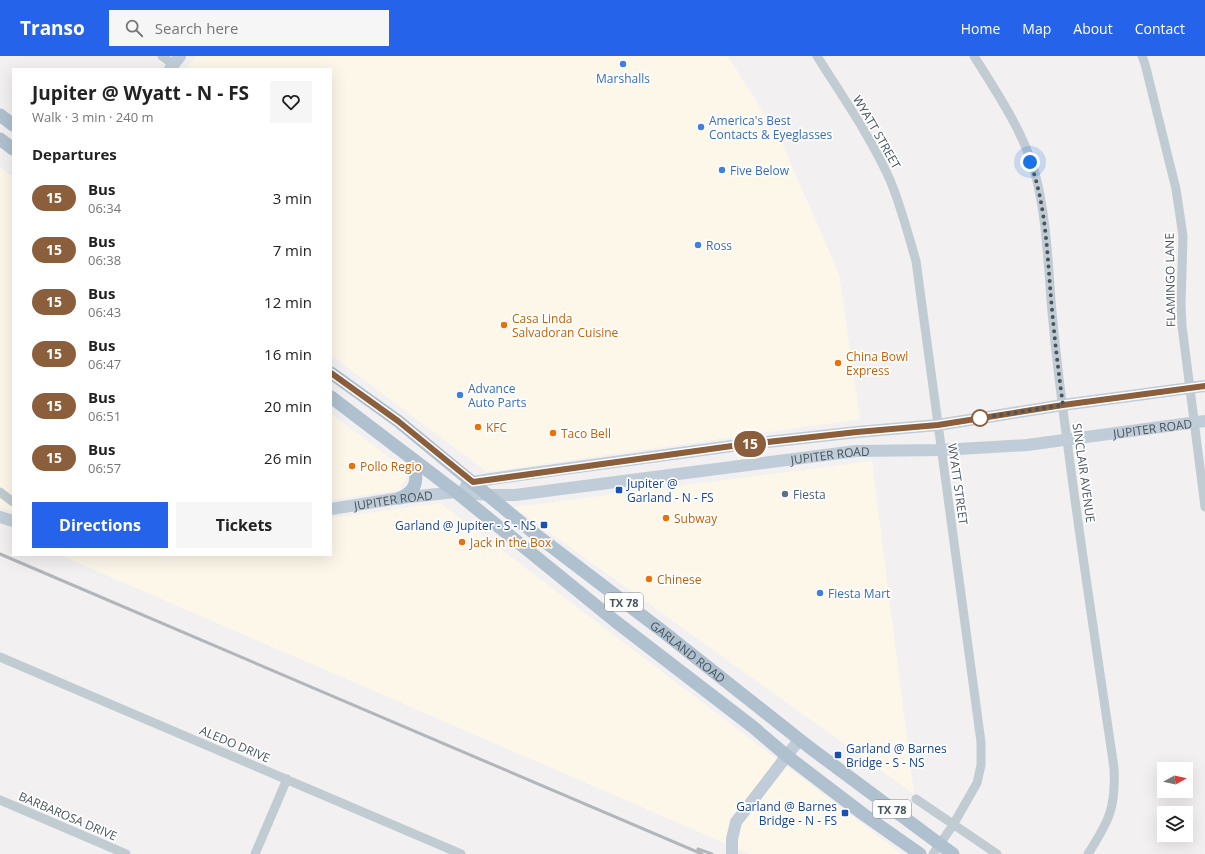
<!DOCTYPE html>
<html lang="en">
<head>
<meta charset="utf-8">
<style>
	body { margin:0; font-family:"Open Sans",sans-serif; background:#f6f6f6; color:#222; height:100vh; display:flex; flex-direction:column; font-size:15px; white-space:nowrap }
	* { box-sizing:border-box; margin:0 }
	p { font-size:13px; color:#767676 }
	.icon { flex:none; width:22px; height:22px; fill:none; stroke:currentColor; stroke-width:2; stroke-linecap:round; stroke-linejoin:round }
	.map { position:relative; flex:1; overflow:hidden }
	.panel { position:absolute; left:12px; top:12px; width:320px; height:488px; display:flex; flex-direction:column; background:#fff; border-radius:0px; box-shadow:0 4px 16px #0002 }
	.panel>* { flex:none }
	.badge { padding:0 8px; border-radius:13px; font-size:14px; line-height:26px }
	.needle { width:26px; rotate:82deg }
	.tools { position:absolute; left:1157px; top:706px; display:grid; gap:8px }
	.tools a { display:grid; place-items:center; width:36px; height:36px; border-radius:0px; background:#fff; box-shadow:0 4px 16px #0002; font-size:20px }
	.you { position:absolute; width:20px; height:20px; margin:-10px; border:3px solid #fff; border-radius:50%; background:#1a73e8; box-shadow:0 0 0 6px #1a73e833 }
	.map>.badge { position:absolute; translate:-50% -50%; box-shadow:0 0 0 2px #fff }
	h2 { padding:0 20px; font-size:15px; line-height:36px }
	.round { display:grid; place-items:center; flex:none; width:42px; height:42px; border-radius:0px; background:#f6f6f6 }
	.head { display:flex; align-items:center; justify-content:space-between; height:68px; padding:0 20px }
	h1 { font-size:19px; font-weight:700; line-height:30px }
	.button { display:flex; gap:8px; margin-top:auto; padding:8px 20px }
	.button a { flex:1; height:46px; border-radius:0px; background:#2563eb; color:#fff; font-size:16px; font-weight:700; line-height:46px; text-align:center }
	.button a+a { background:#f6f6f6; color:#222 }
	ul { padding:0; list-style:none }
	li { display:flex; align-items:center; gap:12px; height:52px; padding:0 20px }
	li div { flex:1 }
	li b { display:block; font-size:15px }
	li em { font-style:normal }
	li .badge { min-width:44px; font-weight:700; text-align:center }
	header { display:flex; align-items:center; gap:24px; box-sizing:border-box; height:56px; padding:0 20px; background:#2563eb; color:#fff }
	header strong { font-size:19px }
	nav { display:flex; gap:22px; margin-inline-start:auto; font-size:14px }
	.search { width:280px; height:36px; background:#f6f6f6; display:flex; align-items:center; gap:10px; box-sizing:border-box; padding:0 14px; border-radius:0px; color:#767676; font-size:15px }
	.map>svg:first-child { display:block }
	.commercial { fill:#fdf7ea }
	.lines { fill:none; stroke-linecap:round; stroke-linejoin:round }
	.street { stroke:#c0cbd2; stroke-width:9 }
	.secondary { stroke:#c0ccd7; stroke-width:12 }
	.primary { stroke:#afc0cf; stroke-width:13 }
	.rail { stroke:#b2b5ba; stroke-width:3 }
	.line-casing { stroke:#fff; stroke-width:9 }
	.line { stroke:#8b5e3c; stroke-width:6 }
	.walk { stroke:#47545e; stroke-width:4; stroke-dasharray:0 7.2 }
	.shop-dot { fill:#3f7fe0; stroke:#fff; stroke-width:1.5 }
	.food-dot { fill:#e8710a; stroke:#fff; stroke-width:1.5 }
	.stop-dot { fill:#fff; stroke:#8b5e3c; stroke-width:2 }
	.transit-dot { fill:#1a4fb4; stroke:#fff; stroke-width:1.5 }
	.service-dot { fill:#5c6f8a; stroke:#fff; stroke-width:1.5 }
	.labels { text-anchor:middle; dominant-baseline:central; stroke-width:3.5; stroke-linejoin:round; paint-order:stroke }
	.shield { fill:#fff; stroke:#7e878e; stroke-width:1 }
	.shield-label { font-size:11px; font-weight:bold; fill:#47545e }
	.shop-label { font-size:12px; fill:#366cbe; stroke:#fff; text-anchor:start }
	.street-label { font-size:12px; fill:#47545e; stroke:#fff }
	.food-label { font-size:12px; fill:#c56008; stroke:#fff; text-anchor:start }
	.transit-label { font-size:12px; fill:#164399; stroke:#fff; text-anchor:start }
	.service-label { font-size:12px; fill:#4e5e75; stroke:#fff; text-anchor:start }
</style>
</head>
<body>
<header>
<strong>Transo</strong>
<div class="search"><svg class="icon" aria-label="search" viewBox="0 0 24 24"><circle cx="10" cy="10" r="6"/><path d="M15 15l6 6"/></svg>Search here</div>
<nav><a>Home</a><a>Map</a><a>About</a><a>Contact</a></nav>
</header>
<div class="map">
<svg width="1205" height="798" viewBox="0 0 1205 798">
	<rect width="100%" height="100%" fill="#f2f0f0"/>
	<path class="commercial" d="M196,0H728L782,87L839,218L860,363L487,416L331,299V13H186Z
		M0,111L13,121V456L0,451Z
		M331,358L409,416L400,434L331,444Z
		M872,405L914,738L514,451Z
		M440,447L902,798H750L60,499H331V462Z"/>
	<g class="lines">
		<path class="street" d="M162,0L173,8
			M817,0C842,40 871,81 890,124C901,150 908,178 916,205L981,686V709L977,727L953,769L933,798
			M974,0C997,37 1023,75 1035,117C1047,162 1048,210 1052,256C1056,299 1061,341 1067,384C1081,493 1098,603 1114,712C1116,752 1109,765 1088,798
			M1142,0L1145,8L1176,133L1183,180L1181,248L1182,270L1205,451
			M0,436L13,446
			M0,601L461,798
			M916,743L997,798
			M0,744L126,798
			M255,798L287,723"/>
		<g class="secondary">
			<path d="M170,13L180,0"/>
			<path d="M466,430L473,426L491,423L732,390L857,376L938,369L1063,349L1205,330"/>
			<path id="s1" d="M331,453L400,442L456,436L489,439H515L856,395L941,394L1027,389L1205,365"/>
			<path d="M0,461L13,465"/>
			<path d="M732,798V783L736,766L799,684"/>
		</g>
		<g class="primary">
			<path d="M0,59L13,69"/>
			<path d="M0,83L13,93"/>
			<path id="s2" d="M331,317L398,365L535,478L661,574L809,691L953,798"/>
			<path d="M331,341L456,436L615,565L753,671L787,700L863,758L920,798"/>
			<path d="M400,442C419,435 417,421 414,404"/>
		</g>
		<path class="rail" d="M0,498L702,798
			M698,793L712,798"/>
	</g>
	<g class="lines">
		<g class="line-casing">
			<path id="line" d="M331,317L398,365L473,426L732,390L857,376L938,369L1063,349L1205,330"/>
		</g>
		<use href="#line" class="line"/>
		<path class="walk" d="M980,362L1063,349C1058,313 1054,278 1051,242C1047,197 1046,148 1030,106"/>
	</g>
	<g class="shop-dot">
		<circle cx="623" cy="8" r="4"/>
		<circle cx="701" cy="71" r="4"/>
		<circle cx="722" cy="114" r="4"/>
		<circle cx="698" cy="189" r="4"/>
		<circle cx="460" cy="339" r="4"/>
		<circle cx="820" cy="537" r="4"/>
	</g>
	<g class="food-dot">
		<circle cx="504" cy="269" r="4"/>
		<circle cx="838" cy="307" r="4"/>
		<circle cx="478" cy="371" r="4"/>
		<circle cx="553" cy="377" r="4"/>
		<circle cx="352" cy="410" r="4"/>
		<circle cx="666" cy="462" r="4"/>
		<circle cx="462" cy="486" r="4"/>
		<circle cx="649" cy="523" r="4"/>
	</g>
	<circle class="stop-dot" cx="980" cy="362" r="8"/>
	<g class="transit-dot">
		<rect x="615" y="430" width="8" height="8" rx="2"/>
		<rect x="540" y="465" width="8" height="8" rx="2"/>
		<rect x="834" y="695" width="8" height="8" rx="2"/>
		<rect x="841" y="753" width="8" height="8" rx="2"/>
	</g>
	<circle class="service-dot" cx="785" cy="438" r="4"/>
	<g class="labels">
		<g class="shield">
			<rect x="605" y="537" width="38" height="18" rx="3"/>
			<rect x="873" y="744" width="38" height="18" rx="3"/>
		</g>
		<g class="shield-label">
			<text x="624" y="546">TX 78</text>
			<text x="892" y="753">TX 78</text>
		</g>
		<g class="shop-label">
			<text x="623" y="22" text-anchor="middle">Marshalls</text>
			<text x="709" y="64">America's Best<tspan x="709" dy="14">Contacts &amp; Eyeglasses</tspan></text>
			<text x="730" y="114">Five Below</text>
			<text x="706" y="189">Ross</text>
			<text x="468" y="332">Advance<tspan x="468" dy="14">Auto Parts</tspan></text>
			<text x="828" y="537">Fiesta Mart</text>
		</g>
		<g class="street-label">
			<text transform="translate(877 76) rotate(60)">WYATT STREET</text>
			<text transform="translate(1170 224) rotate(-91)">FLAMINGO LANE</text>
			<text stroke="none"><textPath href="#s1" startOffset="827">JUPITER ROAD</textPath></text>
			<text stroke="none"><textPath href="#s1" startOffset="503">JUPITER ROAD</textPath></text>
			<text transform="translate(1084 417) rotate(82)">SINCLAIR AVENUE</text>
			<text transform="translate(958 428) rotate(82)">WYATT STREET</text>
			<text stroke="none"><textPath href="#s1" startOffset="63">JUPITER ROAD</textPath></text>
			<text stroke="none"><textPath href="#s2" startOffset="453">GARLAND ROAD</textPath></text>
			<text transform="translate(235 688) rotate(23)">ALEDO DRIVE</text>
			<text transform="translate(68 760) rotate(23)">BARBAROSA DRIVE</text>
		</g>
		<g class="food-label">
			<text x="512" y="262">Casa Linda<tspan x="512" dy="14">Salvadoran Cuisine</tspan></text>
			<text x="846" y="300">China Bowl<tspan x="846" dy="14">Express</tspan></text>
			<text x="486" y="371">KFC</text>
			<text x="561" y="377">Taco Bell</text>
			<text x="360" y="410">Pollo Regio</text>
			<text x="674" y="462">Subway</text>
			<text x="470" y="486">Jack in the Box</text>
			<text x="657" y="523">Chinese</text>
		</g>
		<g class="transit-label">
			<text x="627" y="427">Jupiter @<tspan x="627" dy="14">Garland - N - FS</tspan></text>
			<text x="536" y="469" text-anchor="end">Garland @ Jupiter - S - NS</text>
			<text x="846" y="692">Garland @ Barnes<tspan x="846" dy="14">Bridge - S - NS</tspan></text>
			<text x="837" y="750" text-anchor="end">Garland @ Barnes<tspan x="837" dy="14">Bridge - N - FS</tspan></text>
		</g>
		<g class="service-label">
			<text x="793" y="438">Fiesta</text>
		</g>
	</g>
</svg>
<div class="tools">
<a><svg class="needle" viewBox="-14 -14 28 28"><path d="M0-13l5 13h-10z" fill="#e53935"/><path d="M0 13l5-13h-10z" fill="#767676"/></svg></a>
<a><svg class="icon" aria-label="layers" viewBox="0 0 24 24"><path d="M12 4l9 5-9 5-9-5zM3 14l9 5 9-5"/></svg></a>
</div>
<div class="you" style="left:1030px;top:106px"></div>
<b class="badge" style="left:750px;top:388px;background:#8b5e3c;color:#fff">15</b>
<section class="panel">
<div class="head"><div><h1>Jupiter @ Wyatt - N - FS</h1><p>Walk · 3 min · 240 m</p></div><a class="round"><svg class="icon" aria-label="heart" viewBox="0 0 24 24"><path d="M12 20l-8-8c-3-5 5-10 8-4 3-6 11-1 8 4z"/></svg></a></div>
<h2>Departures</h2>
<ul>
<li><span class="badge" style="background:#8b5e3c;color:#fff">15</span><div><b>Bus</b><p>06:34</p></div><em>3 min</em></li>
<li><span class="badge" style="background:#8b5e3c;color:#fff">15</span><div><b>Bus</b><p>06:38</p></div><em>7 min</em></li>
<li><span class="badge" style="background:#8b5e3c;color:#fff">15</span><div><b>Bus</b><p>06:43</p></div><em>12 min</em></li>
<li><span class="badge" style="background:#8b5e3c;color:#fff">15</span><div><b>Bus</b><p>06:47</p></div><em>16 min</em></li>
<li><span class="badge" style="background:#8b5e3c;color:#fff">15</span><div><b>Bus</b><p>06:51</p></div><em>20 min</em></li>
<li><span class="badge" style="background:#8b5e3c;color:#fff">15</span><div><b>Bus</b><p>06:57</p></div><em>26 min</em></li>
</ul>
<div class="button"><a>Directions</a><a>Tickets</a></div>
</section>
</div>
</body>
</html>
